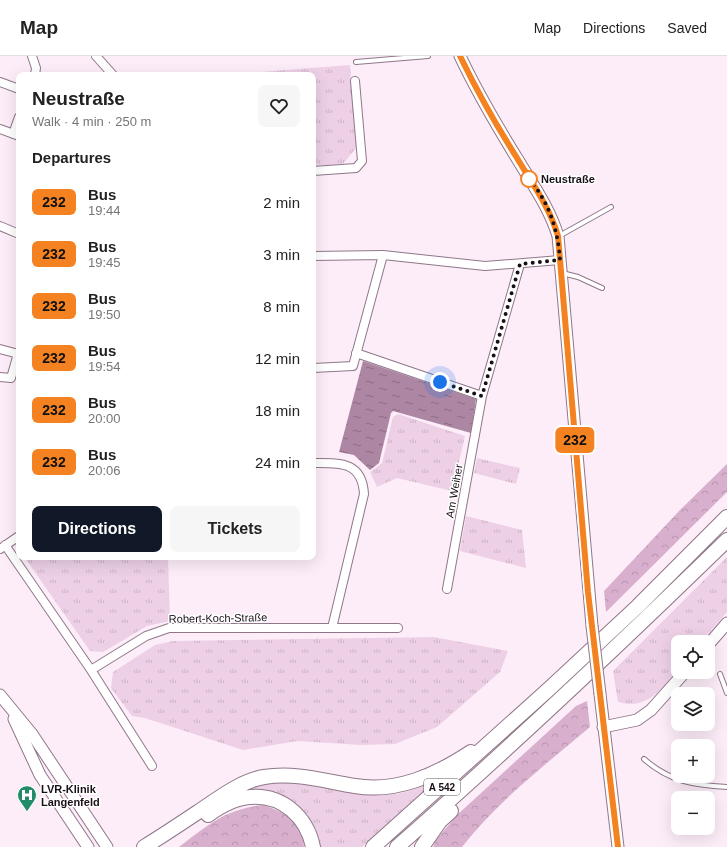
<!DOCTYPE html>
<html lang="en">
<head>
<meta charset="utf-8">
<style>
	body { margin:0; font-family:Helvetica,sans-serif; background:#f6f6f6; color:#222; height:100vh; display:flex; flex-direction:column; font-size:15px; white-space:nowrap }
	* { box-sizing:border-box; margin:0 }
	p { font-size:13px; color:#767676 }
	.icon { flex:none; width:22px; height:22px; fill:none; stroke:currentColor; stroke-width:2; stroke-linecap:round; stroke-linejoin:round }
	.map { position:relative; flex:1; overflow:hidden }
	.details { position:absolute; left:16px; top:16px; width:300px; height:488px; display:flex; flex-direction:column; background:#fff; border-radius:8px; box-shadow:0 4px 16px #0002 }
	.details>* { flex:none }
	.badge { padding:0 8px; border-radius:6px; font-size:14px; line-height:26px }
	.buttons { position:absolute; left:671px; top:579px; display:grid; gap:8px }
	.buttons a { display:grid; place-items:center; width:44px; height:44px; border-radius:8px; background:#fff; box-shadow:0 4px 16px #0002; font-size:20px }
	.you { position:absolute; width:20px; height:20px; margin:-10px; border:3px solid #fff; border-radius:50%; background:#1a73e8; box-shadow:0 0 0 6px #1a73e833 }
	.map>.badge { position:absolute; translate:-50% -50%; box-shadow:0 0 0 2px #fff }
	h2 { padding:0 16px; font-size:15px; line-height:36px }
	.round { display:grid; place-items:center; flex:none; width:42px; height:42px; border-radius:8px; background:#f6f6f6 }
	.head { display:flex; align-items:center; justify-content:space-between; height:68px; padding:0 16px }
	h1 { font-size:19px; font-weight:800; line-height:30px }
	.button { display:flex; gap:8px; margin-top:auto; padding:8px 16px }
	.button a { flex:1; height:46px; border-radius:8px; background:#111827; color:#fff; font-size:16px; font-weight:800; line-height:46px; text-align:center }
	.button a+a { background:#f6f6f6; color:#222 }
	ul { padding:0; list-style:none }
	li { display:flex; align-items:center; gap:12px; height:52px; padding:0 16px }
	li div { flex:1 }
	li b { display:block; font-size:15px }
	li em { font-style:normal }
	li .badge { min-width:44px; font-weight:700; text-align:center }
	header { display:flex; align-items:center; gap:24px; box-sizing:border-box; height:56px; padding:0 20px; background:#fff; border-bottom:1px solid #e0e0e0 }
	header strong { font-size:19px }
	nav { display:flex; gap:22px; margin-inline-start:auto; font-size:14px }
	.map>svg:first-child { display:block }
	.grass { fill:url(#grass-tufts) }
	.forest { fill:url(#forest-crowns) }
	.water { fill:url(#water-ripples) }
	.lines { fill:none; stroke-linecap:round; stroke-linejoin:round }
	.lane-casing { stroke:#8f7789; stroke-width:6 }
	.street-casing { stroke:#8f7789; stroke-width:10 }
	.secondary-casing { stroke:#8f7789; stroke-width:13 }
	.highway-casing { stroke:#8f7789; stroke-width:16 }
	.lane { stroke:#fff; stroke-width:4 }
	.street { stroke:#fff; stroke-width:8 }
	.secondary { stroke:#fff; stroke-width:11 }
	.highway { stroke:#fff; stroke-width:14 }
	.secondary-bridge-casing { stroke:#8f7789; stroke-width:13; stroke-linecap:butt }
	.secondary-bridge { stroke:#fff; stroke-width:11 }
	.line-casing { stroke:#fff; stroke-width:9 }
	.line { stroke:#f58220; stroke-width:6 }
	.walk { stroke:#191017; stroke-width:4; stroke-dasharray:0 7.2 }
	.stop-dot { fill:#fff; stroke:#f58220; stroke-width:2 }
	.labels { text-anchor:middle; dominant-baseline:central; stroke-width:3; stroke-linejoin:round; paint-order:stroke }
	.shield { fill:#fff; stroke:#5e585d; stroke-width:1 }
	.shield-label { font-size:10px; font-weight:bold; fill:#191017 }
	.stop-label { font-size:11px; font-weight:bold; fill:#191017; stroke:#fff; text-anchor:start }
	.street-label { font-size:11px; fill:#191017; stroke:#fff }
	.poi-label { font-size:11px; font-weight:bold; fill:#191017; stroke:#fff; text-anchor:start }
</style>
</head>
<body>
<header>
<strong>Map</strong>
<nav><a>Map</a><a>Directions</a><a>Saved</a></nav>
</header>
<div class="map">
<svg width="727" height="791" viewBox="0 0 727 791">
	<defs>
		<pattern id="grass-tufts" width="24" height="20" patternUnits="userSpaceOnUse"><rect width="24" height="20" fill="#edd0e6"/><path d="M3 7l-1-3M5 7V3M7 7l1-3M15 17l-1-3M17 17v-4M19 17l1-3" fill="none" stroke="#cbb2c5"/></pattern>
		<pattern id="forest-crowns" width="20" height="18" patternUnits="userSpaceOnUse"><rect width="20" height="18" fill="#d8b0ce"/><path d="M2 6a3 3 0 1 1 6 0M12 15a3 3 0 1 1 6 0" fill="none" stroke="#b996b0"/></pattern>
		<pattern id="water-ripples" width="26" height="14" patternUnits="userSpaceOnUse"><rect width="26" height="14" fill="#ac86a3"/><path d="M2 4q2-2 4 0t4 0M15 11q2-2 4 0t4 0" fill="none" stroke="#8b6c84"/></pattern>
	</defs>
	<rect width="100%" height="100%" fill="#fdedf9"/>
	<path class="grass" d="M350,9L356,92L343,108L313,110V19H222Z
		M398,358L465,380L452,435L397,422L377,431L370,416L382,407L393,361Z
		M477,402L520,412L516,428L474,417Z
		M466,460L522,474L526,512L460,495Z
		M168,501L170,565L147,570L103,596L90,595L25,502Z
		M727,501V556L701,586H678V614C661,635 646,654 618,646L613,615Z
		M434,581L508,595L500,616L437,671L395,688L361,689L297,685L243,694L145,662L132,660L111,632L113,616L155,589L173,585Z
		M437,724L362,791H320C320,766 295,742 271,738C262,736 250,737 240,737C250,733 261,728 272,727C311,722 348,741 387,739C405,738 421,731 437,724Z"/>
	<path class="forest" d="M727,408V436L606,556L604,535L680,454Z
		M587,645L590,671C546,708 498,745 462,791H433L435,785L457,759L576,650Z
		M263,749C284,756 303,765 304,791H179C208,769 225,753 263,749Z"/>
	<path class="water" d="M363,305L476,343L471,377L393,355L391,357L379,407L370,414L354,399L339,396Z"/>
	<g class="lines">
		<g class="lane-casing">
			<path id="lane" d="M356,6L428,0
				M559,180L611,151
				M562,217L578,221L602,232
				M720,618L727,637
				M644,703C670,726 694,729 727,731"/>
		</g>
		<g class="street-casing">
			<path id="street" d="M32,0L36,12L35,19
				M96,0L113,19
				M0,26L19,33
				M0,73L19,80
				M13,78L19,61
				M313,115L356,112L362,105L355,25
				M0,170L19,178
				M313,200L383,199L485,210L560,204
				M0,293L15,297L17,301L11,322L0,321
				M356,297L482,340
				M313,312L353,310L383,199
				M5,489L91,614L146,580L169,572H332L364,438C362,405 340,407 313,407
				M0,493L19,480
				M447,533L482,340L520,208
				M332,572H398
				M91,614L152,710"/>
		</g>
		<g class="secondary-casing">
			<path id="secondary" d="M460,0C477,36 497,70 518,104C533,129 550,153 558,180L592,570
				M708,589L727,567
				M600,638L618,791
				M0,639L32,678L107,791
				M14,663L40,719L88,791
				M603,671L637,664L651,654L685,616"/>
		</g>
		<g class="highway-casing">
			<path id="highway" d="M208,759C219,751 235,742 250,741C282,738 307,761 313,791
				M144,791C162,780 180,768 198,756C218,743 240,725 264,721C295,716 324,725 355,730C397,737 436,719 471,696
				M373,791L549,633L638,550L727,461
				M397,791C510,692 619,589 727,484
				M422,791L440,765L451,755"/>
		</g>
		<use href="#lane" class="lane"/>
		<use href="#street" class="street"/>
		<use href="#secondary" class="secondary"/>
		<use href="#highway" class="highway"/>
		<g class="secondary-bridge-casing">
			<path id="secondary-bridge" d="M592,570L600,638"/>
		</g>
		<use href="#secondary-bridge" class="secondary-bridge"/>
	</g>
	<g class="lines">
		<g class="line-casing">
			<path id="line" d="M460,0C477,35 496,69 517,102C532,127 550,152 558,180L588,536L618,791"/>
		</g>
		<use href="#line" class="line"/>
		<path class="walk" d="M440,326L482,340L520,208L560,204C558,174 549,146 529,123"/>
	</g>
	<defs>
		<g id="hospital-pin" transform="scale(1)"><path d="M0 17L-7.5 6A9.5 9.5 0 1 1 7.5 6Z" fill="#228b68" stroke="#fff"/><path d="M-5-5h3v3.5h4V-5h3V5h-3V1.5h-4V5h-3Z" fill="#fff"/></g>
	</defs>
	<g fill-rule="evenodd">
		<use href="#hospital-pin" x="27" y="739"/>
	</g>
	<circle class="stop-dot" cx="529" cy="123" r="8"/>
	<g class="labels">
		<rect class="shield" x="424" y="723" width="36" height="16" rx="3"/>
		<g class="shield-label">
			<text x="442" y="731">A 542</text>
		</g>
		<g class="stop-label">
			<text x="541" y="123">Neustraße</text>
		</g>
		<g class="street-label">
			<text transform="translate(454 435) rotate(-80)">Am Weiher</text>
			<text transform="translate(218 562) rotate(-1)">Robert-Koch-Straße</text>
		</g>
		<g class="poi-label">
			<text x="41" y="733">LVR-Klinik<tspan x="41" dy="13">Langenfeld</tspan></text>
		</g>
	</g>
</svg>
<div class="buttons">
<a><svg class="icon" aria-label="locate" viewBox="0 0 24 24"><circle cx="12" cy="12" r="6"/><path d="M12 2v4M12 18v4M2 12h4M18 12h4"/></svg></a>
<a><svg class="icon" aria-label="layers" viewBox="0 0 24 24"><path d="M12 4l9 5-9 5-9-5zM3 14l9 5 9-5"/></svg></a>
<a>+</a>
<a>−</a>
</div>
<div class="you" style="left:440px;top:326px"></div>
<b class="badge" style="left:575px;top:384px;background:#f58220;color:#111">232</b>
<section class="details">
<div class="head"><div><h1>Neustraße</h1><p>Walk · 4 min · 250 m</p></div><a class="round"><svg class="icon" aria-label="heart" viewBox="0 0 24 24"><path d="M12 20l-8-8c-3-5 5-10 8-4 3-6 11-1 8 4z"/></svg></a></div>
<h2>Departures</h2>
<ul>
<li><span class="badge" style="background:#f58220;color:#111">232</span><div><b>Bus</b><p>19:44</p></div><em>2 min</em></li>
<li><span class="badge" style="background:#f58220;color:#111">232</span><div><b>Bus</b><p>19:45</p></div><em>3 min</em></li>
<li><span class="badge" style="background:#f58220;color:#111">232</span><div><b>Bus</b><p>19:50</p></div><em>8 min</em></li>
<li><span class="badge" style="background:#f58220;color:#111">232</span><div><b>Bus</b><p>19:54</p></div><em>12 min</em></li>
<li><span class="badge" style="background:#f58220;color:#111">232</span><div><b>Bus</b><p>20:00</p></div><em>18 min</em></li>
<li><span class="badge" style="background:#f58220;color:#111">232</span><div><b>Bus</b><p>20:06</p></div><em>24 min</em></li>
</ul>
<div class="button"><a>Directions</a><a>Tickets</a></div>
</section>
</div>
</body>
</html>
